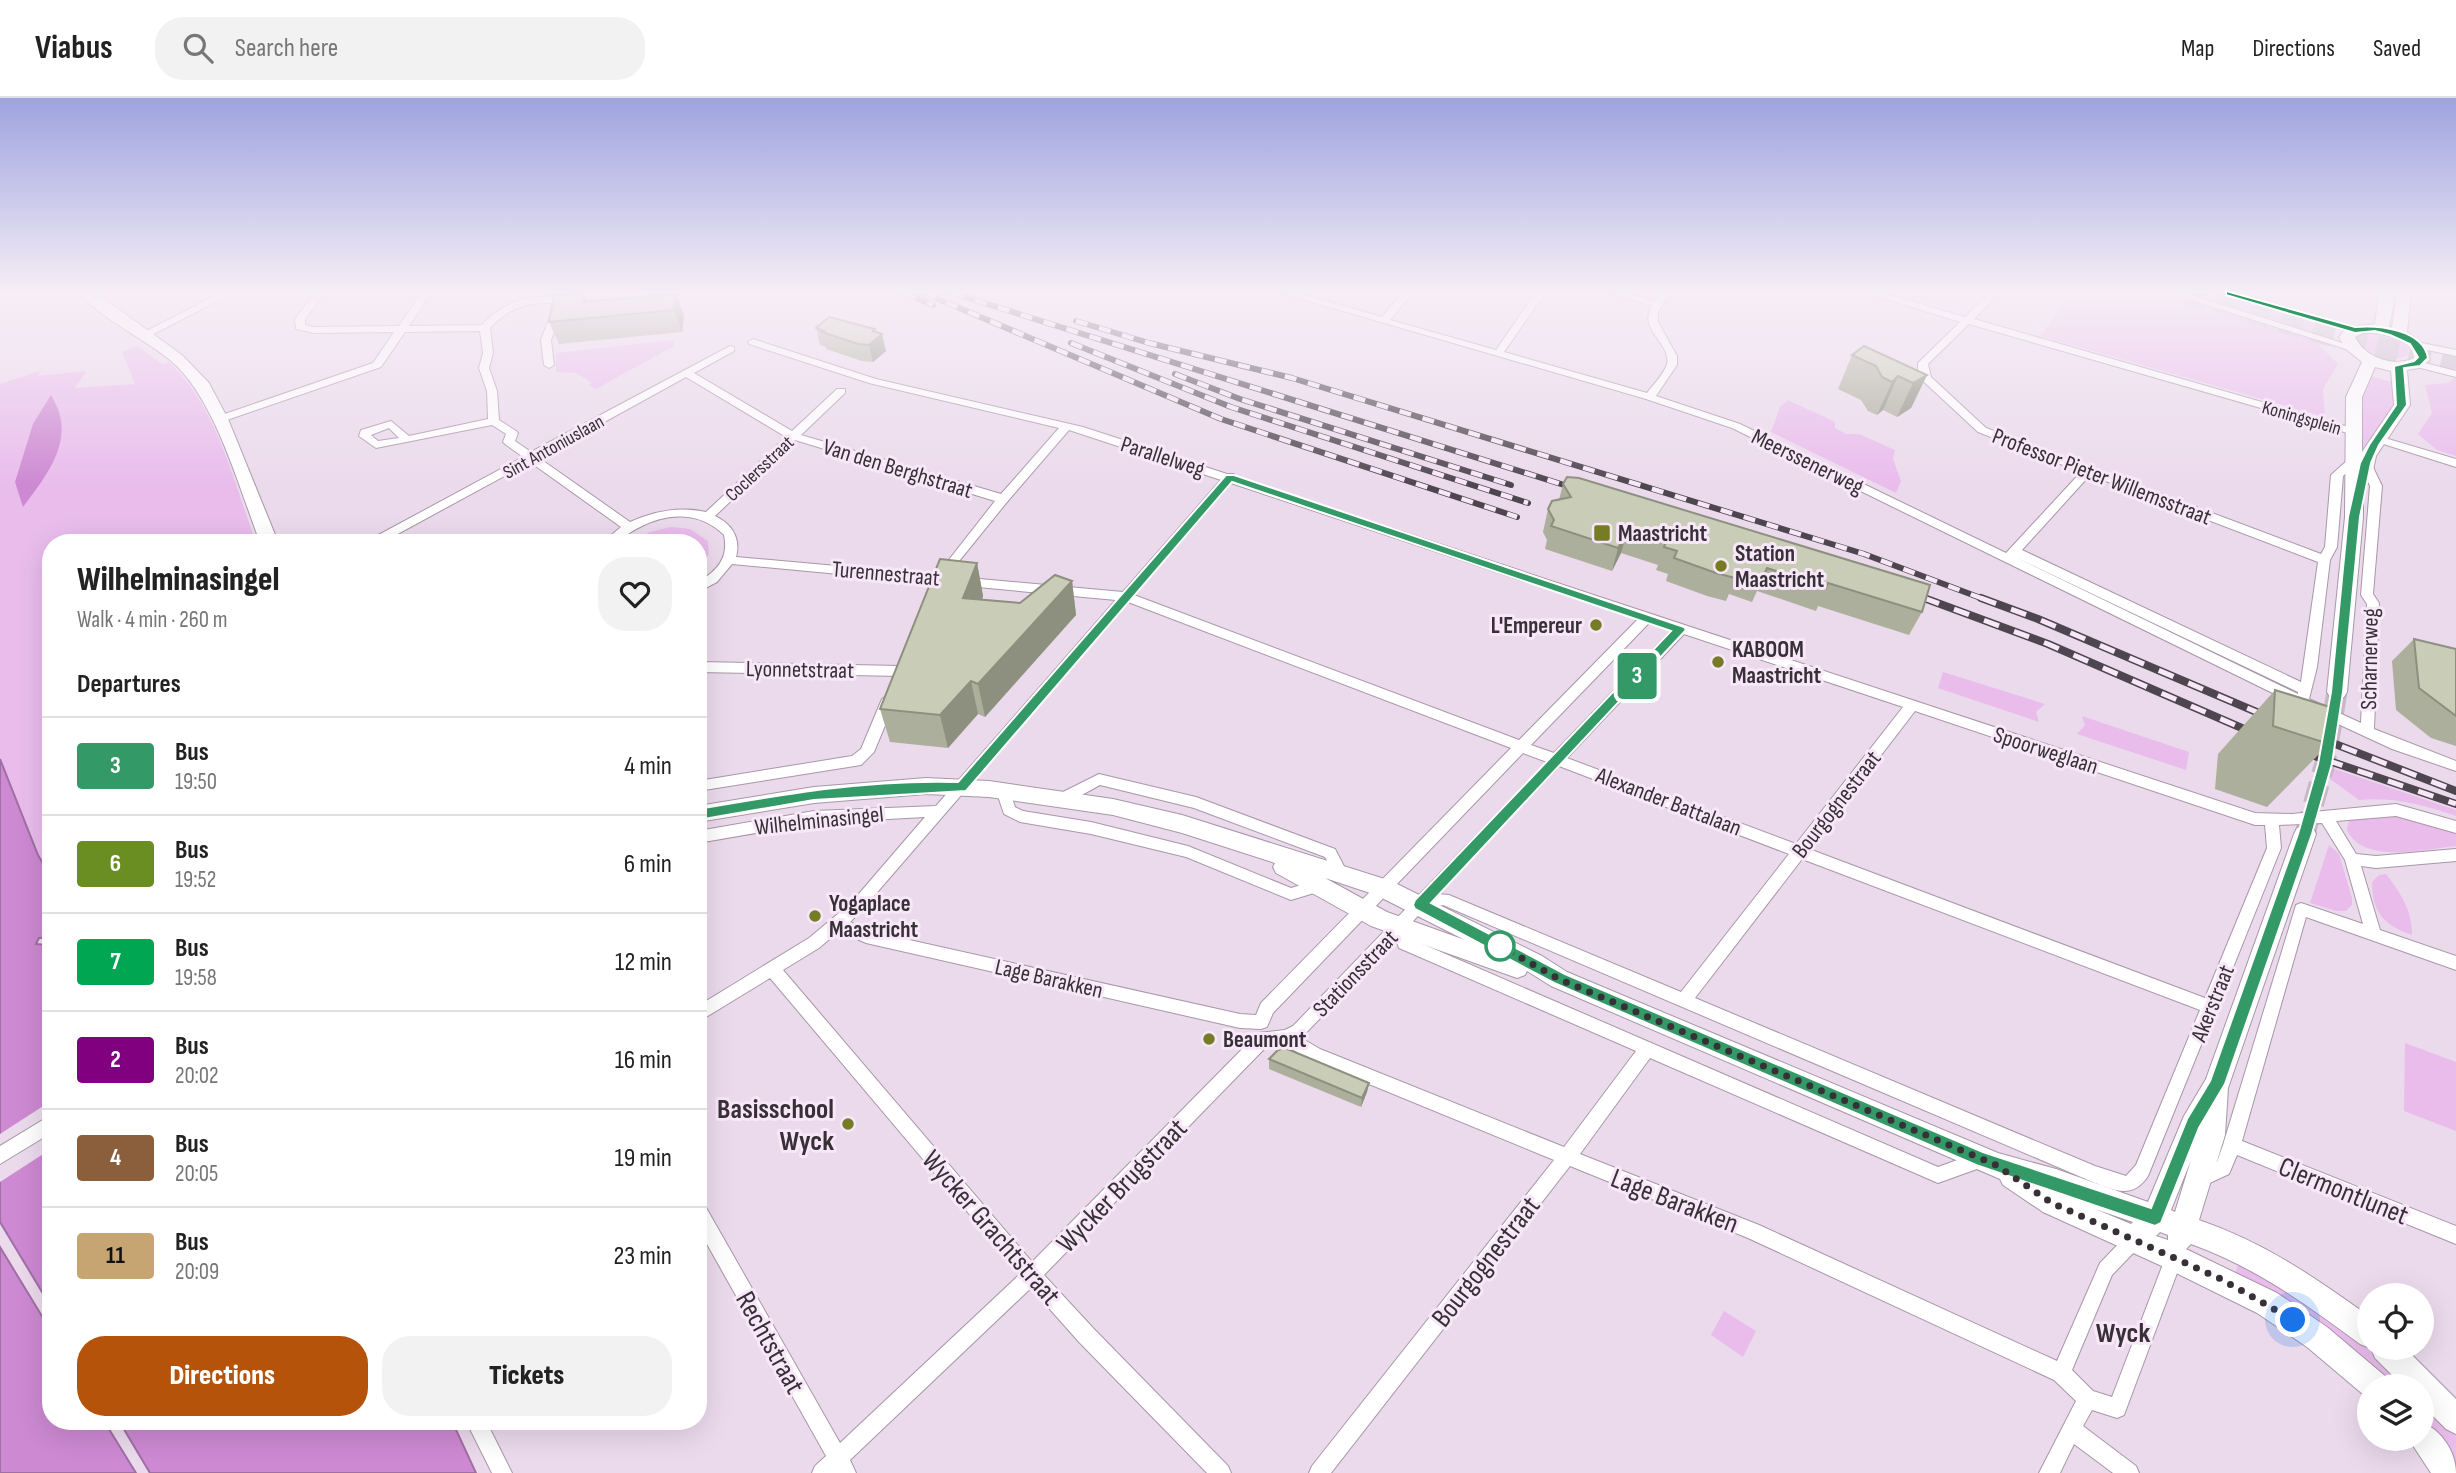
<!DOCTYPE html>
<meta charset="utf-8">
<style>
:root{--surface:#fff;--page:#f2f2f2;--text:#222;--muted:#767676;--line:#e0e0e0;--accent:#b45309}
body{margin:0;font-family:"Sofia Sans Condensed",sans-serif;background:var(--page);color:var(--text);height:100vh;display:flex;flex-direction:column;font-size:26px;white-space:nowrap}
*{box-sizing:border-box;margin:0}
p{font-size:23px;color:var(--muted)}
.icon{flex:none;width:38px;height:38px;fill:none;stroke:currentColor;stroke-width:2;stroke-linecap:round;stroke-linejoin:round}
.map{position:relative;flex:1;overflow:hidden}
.side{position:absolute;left:42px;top:436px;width:665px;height:896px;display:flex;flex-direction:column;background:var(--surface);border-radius:28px;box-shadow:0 7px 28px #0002}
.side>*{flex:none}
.badge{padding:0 14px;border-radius:5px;font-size:24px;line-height:46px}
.tools{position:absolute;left:2357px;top:1185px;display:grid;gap:14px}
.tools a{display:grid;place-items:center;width:77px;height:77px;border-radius:50%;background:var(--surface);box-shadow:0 7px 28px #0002;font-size:35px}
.you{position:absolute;width:35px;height:35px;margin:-18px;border:5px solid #fff;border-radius:50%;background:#1a73e8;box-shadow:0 0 0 10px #1a73e833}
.map>.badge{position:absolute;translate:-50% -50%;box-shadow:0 0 0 4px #fff}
h2{padding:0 35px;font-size:26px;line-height:63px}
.round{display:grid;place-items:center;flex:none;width:74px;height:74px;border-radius:28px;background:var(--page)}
.headline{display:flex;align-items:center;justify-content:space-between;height:119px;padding:0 35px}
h1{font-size:33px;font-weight:800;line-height:52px}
.primary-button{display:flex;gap:14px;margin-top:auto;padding:14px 35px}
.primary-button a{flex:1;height:80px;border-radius:28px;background:var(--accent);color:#fff;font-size:28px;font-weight:800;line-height:80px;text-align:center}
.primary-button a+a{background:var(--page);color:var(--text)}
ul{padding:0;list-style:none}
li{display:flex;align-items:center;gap:21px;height:98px;padding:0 35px;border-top:2px solid var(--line)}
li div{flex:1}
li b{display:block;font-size:26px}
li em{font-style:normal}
li .badge{min-width:77px;font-weight:700;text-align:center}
header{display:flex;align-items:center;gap:42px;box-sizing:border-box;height:98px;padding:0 35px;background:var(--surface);border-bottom:2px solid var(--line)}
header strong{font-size:33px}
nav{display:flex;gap:38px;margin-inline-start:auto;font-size:24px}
.search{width:490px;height:63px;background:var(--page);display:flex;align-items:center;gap:18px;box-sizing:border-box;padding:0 24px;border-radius:28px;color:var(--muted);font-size:26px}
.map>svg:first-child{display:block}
</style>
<header>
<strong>Viabus</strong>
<div class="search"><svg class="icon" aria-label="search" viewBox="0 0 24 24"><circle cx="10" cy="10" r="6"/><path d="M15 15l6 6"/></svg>Search here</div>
<nav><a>Map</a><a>Directions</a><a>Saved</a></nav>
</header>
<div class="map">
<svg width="2456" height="1375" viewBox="0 0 2456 1375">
<rect width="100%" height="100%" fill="#ebdaec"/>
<g fill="#e9bcec">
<path d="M1901 195H1966L1951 211Z"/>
<path d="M2073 195H2166L2313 241 2338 266 2323 291 2325 319 2040 238Z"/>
<path d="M2180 195H2224L2314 222 2312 237Z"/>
<path d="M2368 236C2384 235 2404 240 2410 255 2397 268 2369 258 2359 244L2362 238Z"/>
<path d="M674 242V248L596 291 589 287 592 285 576 275 556 274V255Z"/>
<path d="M137 248 162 266 169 264C218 310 233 383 256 444H51V779L38 757 0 661V286L40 273 38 278 86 273 75 290 135 286 122 254Z"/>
<path d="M2369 278 2396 285 2395 305 2359 361 2360 302Z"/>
<path d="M2456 279V358L2437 352 2418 336 2432 315 2425 287 2448 285Z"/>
<path d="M1788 302 1835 324V330L1846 336H1859L1895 352 1893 361 1901 383 1896 395 1771 334 1780 309Z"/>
<path d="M671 429 690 431 708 443 709 456 698 472V444H631L650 434Z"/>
<path d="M1943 574 2045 606 2036 614 2039 624 1938 590Z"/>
<path d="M2082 618 2189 654 2186 672 2077 636 2085 627Z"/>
<path d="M2317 665 2456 712V718C2423 707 2395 699 2359 702L2315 670Z"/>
<path d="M2376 718 2407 719 2456 734V748C2425 751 2363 767 2347 732L2349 722Z"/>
<path d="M2329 747 2339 756 2352 800V807L2346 813H2336L2310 805Z"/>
<path d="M2386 776C2401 796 2412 812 2412 837 2385 828 2372 815 2372 784L2379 777Z"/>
<path d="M2405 945 2456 964V1033L2404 1013Z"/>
<path d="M2239 1164C2301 1194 2360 1241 2410 1288H2387L2234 1178Z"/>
<path d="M1724 1213 1756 1233 1743 1259 1711 1237Z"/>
<path d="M2422 1300 2456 1338V1369L2422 1326Z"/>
</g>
<path fill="#cd89d2" d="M51 297C54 303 59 311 60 318 69 351 41 385 23 409L15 384 33 326Z"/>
<g fill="#cd89d2" stroke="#a06fa4" stroke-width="2">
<path d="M0 661 38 757 51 779V840H39L36 846 47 847 51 852V1209L0 1124Z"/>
<path d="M0 1149 51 1233V1323H104L136 1375H0Z"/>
<path d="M119 1323H452L476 1375H150Z"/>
</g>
<path fill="#ebdaec" d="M51 1003V1051L0 1084V1036Z"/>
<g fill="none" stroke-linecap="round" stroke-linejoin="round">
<path stroke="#c7b8c8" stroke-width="21" stroke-dasharray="21 10" stroke-linecap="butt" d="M2305 736 2325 665 2337 594"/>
<path stroke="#c7b8c8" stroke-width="22" stroke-dasharray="22 11" stroke-linecap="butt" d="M2186 195 2314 233 2456 268"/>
<g stroke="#a797a7" stroke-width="2">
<g id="street">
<path d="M220 195H233L148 239 139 237Z"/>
<path d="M315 195H325L305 221V227L314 229 399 228 421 195H431L409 228 482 227C504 203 533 195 564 200L566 202C560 206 552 205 544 205 521 206 506 213 490 230L493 255 489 270 497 293 499 322 516 333 518 335 515 343 531 354 730 248 734 249V253L694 275 792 333 837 291H845V295L801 337 1001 396 1059 330 869 285 749 246 748 244 753 241 876 281 1083 329 1227 376H1234L1236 379 2255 715 2292 716 2396 706 2456 723V735L2396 718 2336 723 2356 756 2376 758 2456 751V763L2376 770 2361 768 2380 832 2456 858V872L2306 819 2242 1043 2456 1128V1146L2237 1057 2229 1076 2199 1090 2193 1088 2190 1082 2193 1076 2217 1064 2223 1047 2296 807 2301 805 2363 826 2345 762 2322 725 2279 727 2281 750 2218 907 2219 909 2214 915 2148 1078C2132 1103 2111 1091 2088 1082L1443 807 1423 812 1408 829 1411 841 1938 1069 1982 1053 1988 1055 1991 1061 1988 1067 1938 1085 1650 960 1580 1056 1759 1127 2057 1263 2100 1165 2129 1135 2135 1132 2141 1135 2144 1141 2141 1147 2112 1177 2072 1272 2093 1293 2112 1299 2168 1153 2174 1150 2180 1153 2183 1159 2124 1317 2117 1320 2092 1312 2083 1328 2136 1368 2139 1375H2113L2074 1346 2060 1375H2039L2076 1303 2054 1282 1748 1140 1570 1068 1331 1375H1309L1312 1368 1554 1062 1308 961 1284 946 1268 947 1044 1177 1093 1230 1228 1368 1231 1375H1207L1079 1244 1031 1190 850 1362 856 1375H812L815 1368 826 1358 698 1130V1103L704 1106 840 1345 1020 1176 770 880 698 924V908L809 840 851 805 925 719 814 725 698 745V733L814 713 936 708 1116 502 732 466 717 484 698 494V484C717 473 729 460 724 437 700 413 667 414 638 430 625 437 618 444 603 444L621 429 530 364 383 444H369L371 441 523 359 505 346 503 344 506 336 492 327 376 350 359 338 361 332 391 323 409 338 488 321 487 293 479 270 483 255 480 233 405 234 381 269 224 323H216V319L373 265 394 234 314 235 296 231 295 221ZM686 279 786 339 706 414C679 408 655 413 630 424L539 360ZM389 330 399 340 378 343 371 337ZM1069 332 1221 382 1123 494 947 478 1007 404ZM795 342 995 403 937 477 736 459C741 440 732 426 715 418ZM1231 385 1638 521 1519 642 1134 497ZM1128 504 1511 650 1261 905 1256 917 1240 916 869 833 850 824 861 813ZM1649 525 1672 532 1554 655 1531 647ZM1684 536 1903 609 1796 746 1567 660ZM1915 613 2255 727H2265L2267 750 2205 900 1809 751ZM1523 655 1547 664 1293 928 1285 932 1258 935 1032 1164 783 872 819 850 839 833 866 845 1240 930 1261 931 1267 929 1273 915ZM1559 668 1789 756 1681 894 1449 797 1438 796ZM1802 761 2200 912 2136 1067 2126 1078 2095 1068 1695 900ZM1396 842 1399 850 1636 953 1564 1049 1320 951 1301 940Z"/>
<path d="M1281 195H1298L1382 219 1402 195H1412L1390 222 1496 252 1535 195H1545L1504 254 1647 295C1653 287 1664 276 1667 266 1672 246 1637 231 1652 208L1610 195H1627L1655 203 1660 195H1670L1658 214V224L1677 258V267L1656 298 1740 326 2006 455 2081 374 1978 334 1922 282 1918 273V265L1960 224 1866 195H1883L1965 219 1989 195H2000L1974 221 2359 332V336H2351L1969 226 1928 266 1931 279 1986 330 2321 456 2325 449 2331 377 2350 360H2358V364L2343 378 2337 449 2330 462 2317 569 2309 601 2361 625 2367 506 2361 497 2370 388 2360 365 2366 361 2370 363 2382 388 2373 496 2379 505 2374 631 2456 663V673L2392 651 2297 607 1732 330 1646 301ZM2090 377 2318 464 2301 584 2022 452ZM2015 459 2298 594V596Z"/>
<path d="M2169 195H2185L2358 250 2357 252H2349Z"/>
<path d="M2224 195H2240L2360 232 2351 234Z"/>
<path d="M557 210 562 213 551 242 554 267 549 270 544 267 541 242 552 213Z"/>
<path d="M2417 244 2456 252V258L2413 249 2412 247Z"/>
<path d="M2417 263 2456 273V279L2413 268 2412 266Z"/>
<path d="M2378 338 2456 361V369L2374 343 2372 341Z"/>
<path d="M698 564 901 568 908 573 901 578 698 574Z"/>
<path d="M889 596 896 601 874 654 861 667 698 693V683L852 658 861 651 882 601Z"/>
<path d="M1099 676 1196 699 1335 751 1348 776 1346 780 1341 782 1336 780 1325 759 1194 710 1100 687 1069 704H1059L1057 700 1059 696Z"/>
<path d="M1003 687 1008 688 1015 709 1023 713 1091 724 1188 748 1291 790 1319 782 1324 784 1326 788 1324 792 1291 802 1186 759 1091 736 1020 724 1004 716 996 692 998 688Z"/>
<path d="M51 1017V1035L0 1066V1048Z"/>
<path d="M466 1323H486L512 1375H492Z"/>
</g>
</g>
<g stroke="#a797a7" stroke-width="2">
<g id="secondary">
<path d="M79 195H96L182 257 209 285 228 321 278 444H260C239 390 215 299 170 262 143 240 102 221 79 195Z"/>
<path d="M2379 195H2393L2394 204 2389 229H2392L2397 195H2411L2407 234 2427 251 2430 262 2419 270 2407 272 2410 307 2376 358 2371 382 2363 387V419L2347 594 2344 599 2337 601 2330 599 2327 594 2345 419 2346 299 2362 264 2346 251 2339 239 2346 230 2375 226ZM2371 235C2386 236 2413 242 2414 260 2394 270 2364 259 2355 239L2363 235ZM2375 269 2391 273 2394 307 2362 354V299Z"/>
<path d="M926 680 989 683 1113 701 1182 717 1391 783 1542 858 1567 874 1998 1055 2056 1071 2148 1104 2184 1018 2206 981 2294 736 2297 730 2305 727 2313 730 2316 736 2228 990 2225 1037 2199 1122C2265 1145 2313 1178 2370 1219V1250H2405L2456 1301V1336L2446 1331 2422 1307V1288H2403L2375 1260 2371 1250H2370L2360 1246C2306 1206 2255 1169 2191 1146L2186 1151 2277 1195 2327 1229 2385 1278 2389 1288H2370V1300L2365 1298 2307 1249 2257 1215 2164 1169 2043 1114 2003 1087 2000 1081 1551 888 1527 873 1525 877 1517 880 1371 828 1276 775 1273 769 1275 765 1182 735 1113 717 989 699 926 696 814 705 698 724V708L814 689ZM1325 780 1376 797 1465 842 1387 814ZM2191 1062 2175 1114 2171 1112ZM2095 1111 2133 1124 2131 1126ZM2160 1134 2168 1137V1142L2156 1138Z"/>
<path d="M2422 1324C2442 1333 2456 1354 2456 1375H2431L2408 1340H2422Z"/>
</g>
</g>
<use href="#street" fill="#fff" fill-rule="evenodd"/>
<use href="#secondary" fill="#fff" fill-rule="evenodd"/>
<g stroke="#4e464e" stroke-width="6">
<g id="rail-far1">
<path d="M905 195 933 207"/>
<path d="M924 195 1221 321 1517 419"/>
<path d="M952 195 1580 392"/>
<path d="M1076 223 1149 245 1292 280 1864 456 1986 502"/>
<path d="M1071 245 1231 309 1528 405"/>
<path d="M1175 276 1240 301 1511 387"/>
<path d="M1908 494 1928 502"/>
</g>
</g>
<g stroke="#4e464e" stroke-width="8">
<g id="rail">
<path d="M1924 500 2048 546 2258 637"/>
<path d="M1981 500 2038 521 2273 621"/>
<path d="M2312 637 2456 693"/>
<path d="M2297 652 2456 706"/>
</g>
</g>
<use href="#rail-far1" stroke="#f8e7f9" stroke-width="4.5" stroke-dasharray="12" stroke-linecap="butt"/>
<use href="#rail" stroke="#f8e7f9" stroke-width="5" stroke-dasharray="16" stroke-linecap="butt"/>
</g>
<g fill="#adaf9d">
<path d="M584 195 588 204 676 196 684 218 682 234 559 246 549 224Z"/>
<path d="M816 230 875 231 886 253 873 264 862 263 826 251V249L820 247Z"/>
<path d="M1852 257 1927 277 1911 310 1897 319 1883 312 1877 317 1868 313 1861 302 1838 291Z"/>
<path d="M1563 386 1922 514 1909 537 1818 508 1816 513 1757 493 1752 504 1729 496 1726 503 1707 498 1666 483 1668 476 1656 472 1658 467 1621 455 1612 473 1545 451 1547 442 1543 434 1548 411 1559 402Z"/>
<path d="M977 465 983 498 982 502 1020 505 1072 483 1076 517 985 619 978 616 948 650 890 644 880 611Z"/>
<path d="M2414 541 2456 551V648L2431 640 2396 612 2392 563Z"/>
<path d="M2275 592 2329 646 2267 709 2215 691 2218 656Z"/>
<path d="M1269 961 1369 985 1367 994 1361 1009 1269 971Z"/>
</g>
<g fill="#8d8f7f">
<path d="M584 195 593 217 582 204Z"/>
<path d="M676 196 684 218 682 234 674 212Z"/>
<path d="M875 231 877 240 882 236 886 253 873 264 869 247 873 233Z"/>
<path d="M1927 277 1911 310 1897 319 1913 285Z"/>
<path d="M1898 278 1883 312 1877 317 1892 284Z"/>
<path d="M1628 432 1621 455 1612 473 1618 450Z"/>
<path d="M977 465 983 498 970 533 963 500Z"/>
<path d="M1072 483 1076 517 985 619 978 586Z"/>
<path d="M971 583 978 616 948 650 940 617Z"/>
<path d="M1369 985 1367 994 1361 1009 1362 1000Z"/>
</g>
<g fill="#c9ccb6" stroke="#8d8f7f" stroke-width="2">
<path d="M576 195H584L582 204 676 196 674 212 549 224 554 197Z"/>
<path d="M829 219 875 231 873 233 882 236 869 247 858 246 822 234 824 233 816 230Z"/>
<path d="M1864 248 1927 277 1913 285 1898 278 1892 284 1882 279 1876 268 1852 257Z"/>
<path d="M1567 379 1579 380 1930 487 1922 514 1828 485 1826 490 1767 470 1762 481 1738 473 1735 480 1716 475 1674 460 1677 453 1664 449 1666 444 1628 432 1618 450 1551 428 1554 422 1548 411 1552 403 1571 399 1563 386Z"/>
<path d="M940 461 977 465 963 500 1020 505 1055 477 1072 483 978 586 971 583 940 617 880 611Z"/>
<path d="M2414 541 2456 551V618L2419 590Z"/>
<path d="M2275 592 2330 609 2329 646 2273 628Z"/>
<path d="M1285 950 1369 985 1362 1000 1269 961 1278 952Z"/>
</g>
<linearGradient id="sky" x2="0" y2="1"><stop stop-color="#9da3df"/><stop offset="0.5" stop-color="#f6eef6"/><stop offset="1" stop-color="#f6eef6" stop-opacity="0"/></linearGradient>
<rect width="2456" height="388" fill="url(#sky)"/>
<path fill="#396" stroke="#fff" stroke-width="2" d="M2226 193 2355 229C2378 227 2423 231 2428 260L2420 268 2404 270 2407 307 2379 347 2371 365 2360 419 2343 594 2332 666 2312 736 2225 986 2199 1030 2161 1125 2155 1128 1976 1067 1554 885 1415 811 1413 807 1415 802 1671 533 1232 384 966 693 814 702 698 722 691 716 698 711C784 696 870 681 958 684L1226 377H1234L1684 529 1686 532 1431 805 1565 876 1983 1054 2151 1110 2187 1021 2210 983 2298 736 2318 666 2331 594 2348 419 2360 365 2369 347 2396 307 2394 268 2414 263 2418 259 2410 246 2390 237 2375 233 2355 235 2226 197Z"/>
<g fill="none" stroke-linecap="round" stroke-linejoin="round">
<path stroke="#373137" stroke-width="7" stroke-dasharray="0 12.6" d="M1500 848 1559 881 1996 1067 2052 1105 2221 1181 2293 1222"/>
</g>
<g fill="#767c26" stroke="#f8e7f9" stroke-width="2.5">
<rect x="1593" y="426" width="18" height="18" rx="3.5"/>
<circle cx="1721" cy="468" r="7"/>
<circle cx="1596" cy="527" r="7"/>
<circle cx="1718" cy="564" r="7"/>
<circle cx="815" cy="818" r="7"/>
<circle cx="1209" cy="941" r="7"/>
<circle cx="848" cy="1026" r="7"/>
</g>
<circle fill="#fff" stroke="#396" stroke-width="3.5" cx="1500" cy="848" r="14"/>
<g text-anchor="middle" stroke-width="6" stroke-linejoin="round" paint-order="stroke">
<g font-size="19" fill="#373137" stroke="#f8e7f9">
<text transform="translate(2302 319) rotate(16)" y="7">Koningsplein</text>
<text transform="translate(553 348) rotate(-29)" y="7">Sint Antoniuslaan</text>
<text transform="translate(759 370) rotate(-43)" y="7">Coclersstraat</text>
</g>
<g font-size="23" fill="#373137" stroke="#f8e7f9">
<text transform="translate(1163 358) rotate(18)" y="8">Parallelweg</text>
<text transform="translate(1808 363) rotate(26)" y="8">Meerssenerweg</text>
<text transform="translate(898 370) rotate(17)" y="8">Van den Berghstraat</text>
<text transform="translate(2102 378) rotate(21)" y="8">Professor Pieter Willemsstraat</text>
<text transform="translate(886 475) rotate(5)" y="8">Turennestraat</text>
<text transform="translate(2369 561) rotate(-89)" y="8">Scharnerweg</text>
<text transform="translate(800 571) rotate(1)" y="8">Lyonnetstraat</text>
<text transform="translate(2046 652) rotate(18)" y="8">Spoorweglaan</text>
<text transform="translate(1669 703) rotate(21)" y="8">Alexander Battalaan</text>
<text transform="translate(1836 706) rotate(-52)" y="8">Bourgognestraat</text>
<text transform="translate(819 722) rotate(-6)" y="8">Wilhelminasingel</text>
<text transform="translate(1355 875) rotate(-46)" y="8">Stationsstraat</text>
<text transform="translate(1049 880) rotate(13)" y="8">Lage Barakken</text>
<text transform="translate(2212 905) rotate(-68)" y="8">Akerstraat</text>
</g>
<g font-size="23" font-weight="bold" fill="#373137" stroke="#f8e7f9" text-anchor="start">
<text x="1618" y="443">Maastricht</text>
<text x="1735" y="463">Station<tspan x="1735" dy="26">Maastricht</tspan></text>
<text x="1582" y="535" text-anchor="end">L'Empereur</text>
<text x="1732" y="559">KABOOM<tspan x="1732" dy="26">Maastricht</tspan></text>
<text x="829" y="813">Yogaplace<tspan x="829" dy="26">Maastricht</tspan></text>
<text x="1223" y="949">Beaumont</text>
</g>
<g font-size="28" font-weight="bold" fill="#373137" stroke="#f8e7f9" text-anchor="end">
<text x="834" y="1020">Basisschool<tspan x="834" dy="32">Wyck</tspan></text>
</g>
<g font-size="28" fill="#373137" stroke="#f8e7f9">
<text transform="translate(1121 1087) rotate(-46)" y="10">Wycker Brugstraat</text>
<text transform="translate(2344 1092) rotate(22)" y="10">Clermontlunet</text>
<text transform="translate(1675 1102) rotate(21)" y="10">Lage Barakken</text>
<text transform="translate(992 1129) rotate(49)" y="10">Wycker Grachtstraat</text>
<text transform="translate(1485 1163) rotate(-52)" y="10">Bourgognestraat</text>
<text transform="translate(771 1244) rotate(61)" y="10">Rechtstraat</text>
</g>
<g font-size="28" font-weight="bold" fill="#373137" stroke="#f8e7f9">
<text x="2123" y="1244">Wyck</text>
</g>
</g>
</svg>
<div class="tools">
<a><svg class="icon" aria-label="locate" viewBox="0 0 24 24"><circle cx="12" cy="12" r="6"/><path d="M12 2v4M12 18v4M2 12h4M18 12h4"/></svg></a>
<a><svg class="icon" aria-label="layers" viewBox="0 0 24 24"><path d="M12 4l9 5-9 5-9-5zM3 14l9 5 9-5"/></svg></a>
</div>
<div class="you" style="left:2293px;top:1222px"></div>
<b class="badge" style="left:1637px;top:578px;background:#396;color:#fff">3</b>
<section class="side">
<div class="headline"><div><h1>Wilhelminasingel</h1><p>Walk · 4 min · 260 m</p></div><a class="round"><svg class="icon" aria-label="heart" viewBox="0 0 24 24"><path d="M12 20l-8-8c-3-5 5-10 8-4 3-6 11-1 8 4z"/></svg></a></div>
<h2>Departures</h2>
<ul>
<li><span class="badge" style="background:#396;color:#fff">3</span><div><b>Bus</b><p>19:50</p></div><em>4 min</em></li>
<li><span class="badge" style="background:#6b8e23;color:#fff">6</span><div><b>Bus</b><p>19:52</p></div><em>6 min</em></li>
<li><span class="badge" style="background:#00a651;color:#fff">7</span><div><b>Bus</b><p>19:58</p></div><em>12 min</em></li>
<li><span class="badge" style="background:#800080;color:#fff">2</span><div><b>Bus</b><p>20:02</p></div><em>16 min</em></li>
<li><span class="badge" style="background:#8b5e3c;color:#fff">4</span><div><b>Bus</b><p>20:05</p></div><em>19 min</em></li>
<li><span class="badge" style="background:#c6a572;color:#111">11</span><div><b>Bus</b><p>20:09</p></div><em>23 min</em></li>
</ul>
<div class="primary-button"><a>Directions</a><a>Tickets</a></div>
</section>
</div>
